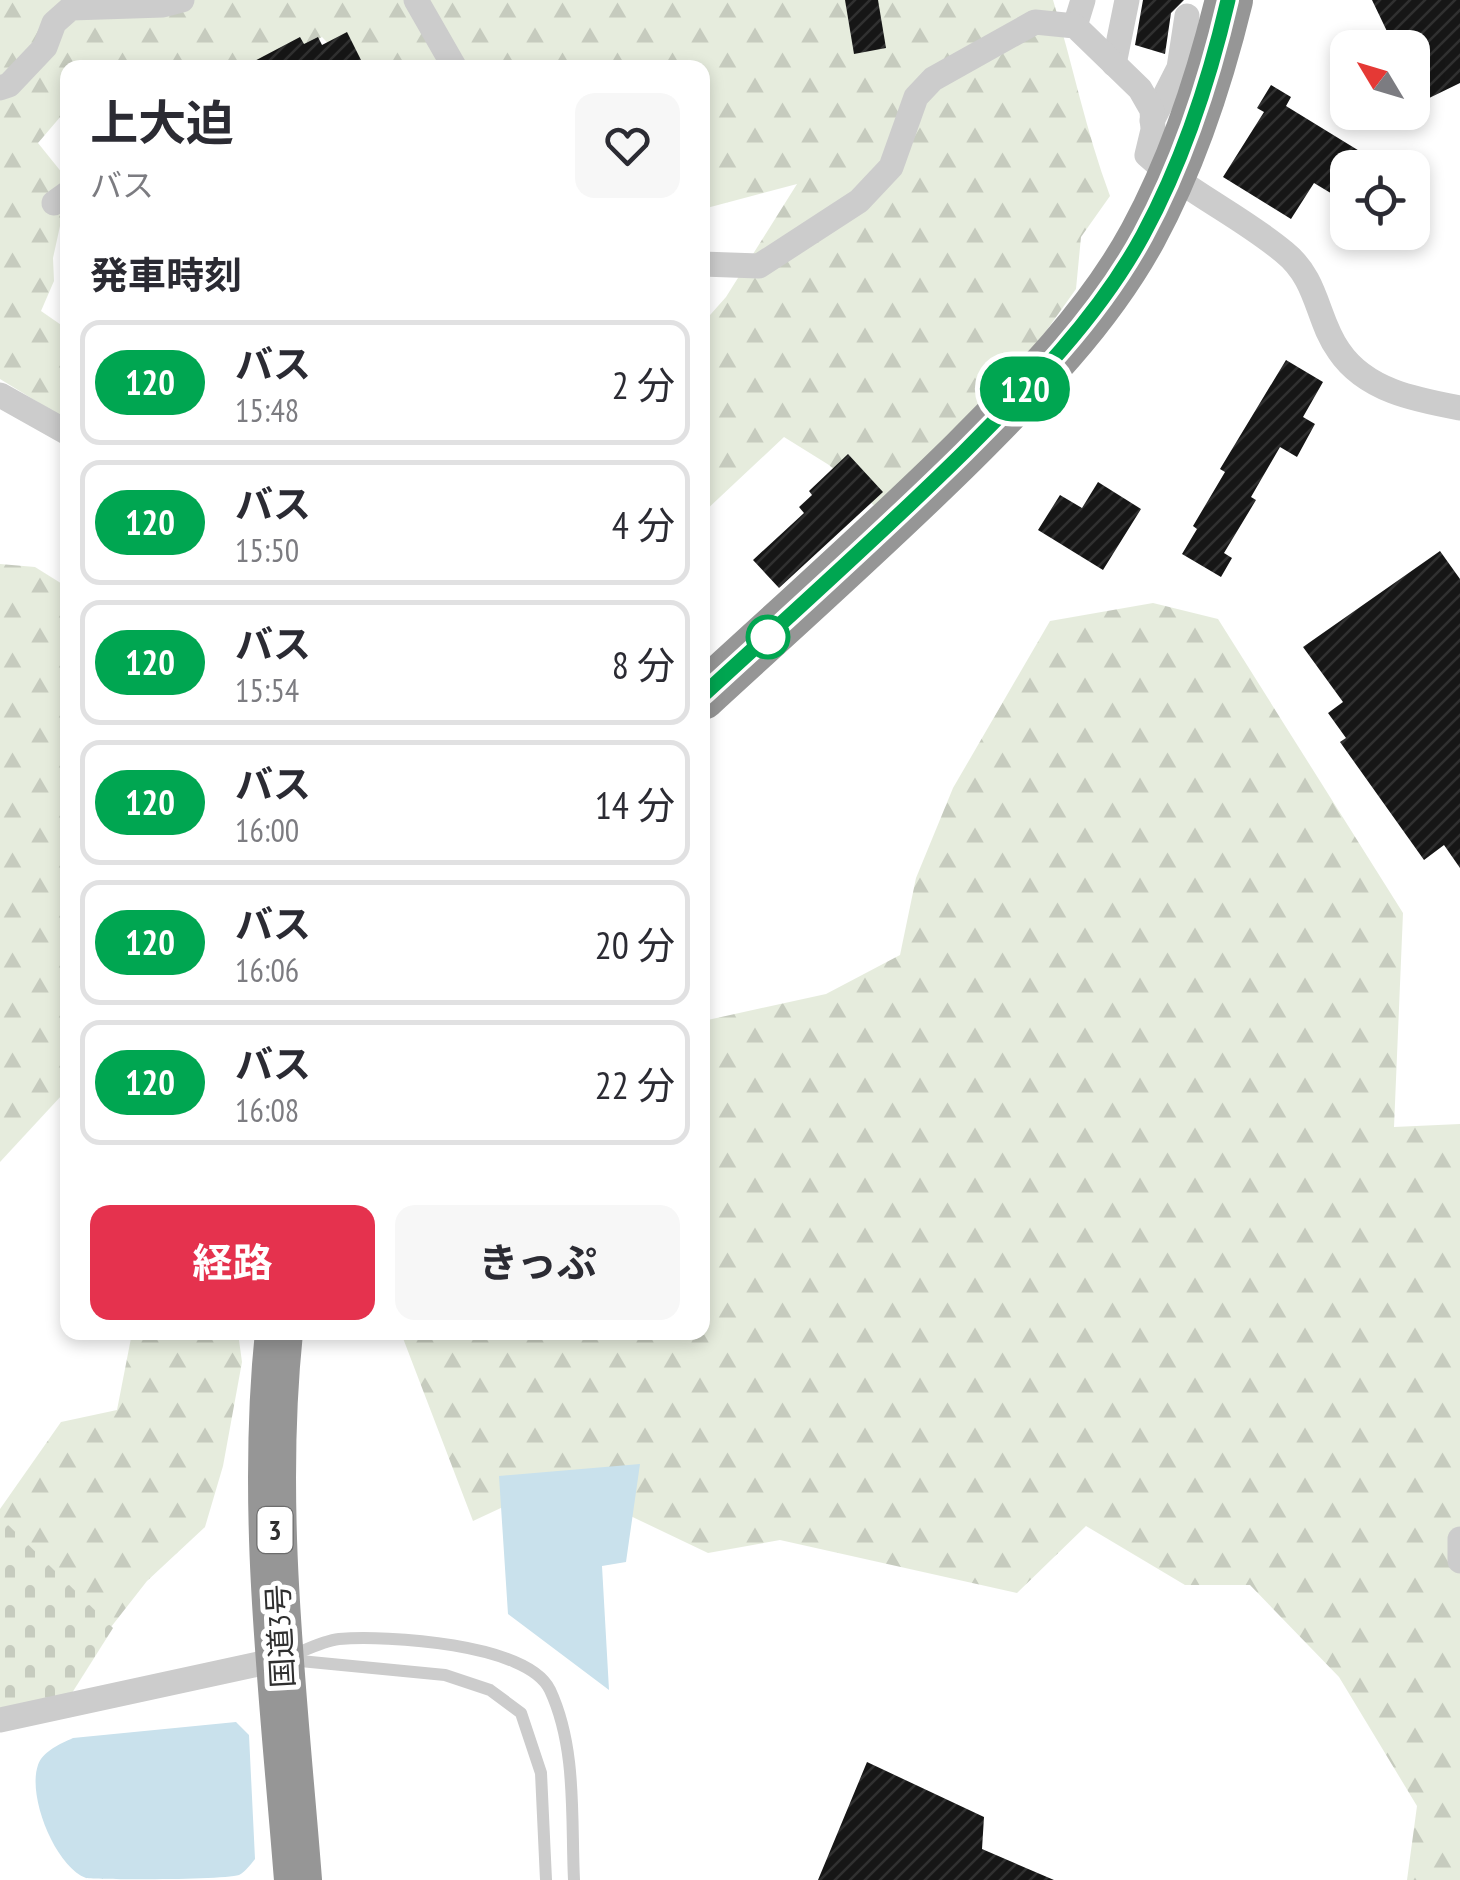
<!DOCTYPE html>
<html lang="ja">
<meta charset="utf-8">
<style>
:root{--surface:#fff;--page:#f7f7f7;--text:#2b2b33;--muted:#7c7c81;--line:#e1e1e2;--accent:#e5324e}
body{margin:0;font-family:"PT Sans Narrow","Noto Sans JP",sans-serif;background:var(--page);color:var(--text);height:100vh;display:flex;flex-direction:column;font-size:38px;white-space:nowrap}
*{box-sizing:border-box;margin:0}
p{font-size:32px;color:var(--muted)}
.icon{flex:none;width:55px;height:55px;fill:none;stroke:currentColor;stroke-width:2;stroke-linecap:round;stroke-linejoin:round}
.map{position:relative;flex:1;overflow:hidden}
.drawer{position:absolute;left:60px;top:60px;width:650px;height:1280px;display:flex;flex-direction:column;background:var(--surface);border-radius:20px;box-shadow:0 5px 15px #0003}
.drawer>*{flex:none}
.badge{padding:0 20px;border-radius:32px;font-size:35px;line-height:65px}
.needle{width:65px;rotate:308deg}
.fabs{position:absolute;left:1330px;top:30px;display:grid;gap:20px}
.fabs a{display:grid;place-items:center;width:100px;height:100px;border-radius:20px;background:var(--surface);box-shadow:0 5px 15px #0003;font-size:50px}
.map>.badge{position:absolute;translate:-50% -50%;box-shadow:0 0 0 5px #fff}
h2{padding:0 30px;font-size:38px;line-height:90px}
.round{display:grid;place-items:center;flex:none;width:105px;height:105px;border-radius:20px;background:var(--page)}
.summary{display:flex;align-items:center;justify-content:space-between;height:170px;padding:0 30px}
h1{font-size:48px;font-weight:700;line-height:75px}
.primary-button{display:flex;gap:20px;margin-top:auto;padding:20px 30px}
.primary-button a{flex:1;height:115px;border-radius:20px;background:var(--accent);color:#fff;font-size:40px;font-weight:700;line-height:115px;text-align:center}
.primary-button a+a{background:var(--page);color:var(--text)}
ul{padding:0;list-style:none}
li{display:flex;align-items:center;gap:30px;height:125px;margin:0 20px 15px;padding:0 10px;border:5px solid var(--line);border-radius:20px}
li div{flex:1}
li b{display:block;font-size:38px}
li em{font-style:normal}
li .badge{min-width:110px;font-weight:700;text-align:center}
.map>svg:first-child{display:block}
</style>
<div class="map">
<svg width="1460" height="1880" viewBox="0 0 1460 1880">
<defs>
<pattern id="forest-firs" width="22" height="20" patternUnits="userSpaceOnUse" patternTransform="scale(2.5)"><rect width="22" height="20" fill="#e6ecdd"/><path d="M5 1l3.5 6h-7zM16 11l3.5 6h-7z" fill="#c6cbbe"/></pattern>
<pattern id="cemetery-stones" width="16" height="16" patternUnits="userSpaceOnUse" patternTransform="scale(2.5)"><rect width="16" height="16" fill="#e6ecdd"/><path d="M2 7V4a2 2 0 0 1 4 0v3zM10 15v-3a2 2 0 0 1 4 0v3z" fill="#c6cbbe"/></pattern>
<pattern id="building-hatch" width="6" height="6" patternUnits="userSpaceOnUse" patternTransform="scale(2.5)"><rect width="6" height="6" fill="#161616"/><path d="M-1 1l2-2M0 6l6-6M5 7l2-2" fill="none" stroke="#303030"/></pattern>
</defs>
<rect width="100%" height="100%" fill="#fff"/>
<g fill="url(#forest-firs)">
<path d="M0 0H1053C1073 65 1086 132 1110 196L1081 237 1076 289 992 407 879 510 829 465 784 437 703 513V323L726 297 797 184 703 209 702 68 351 67 322 37 266 67 68 68 67 109 38 143 67 179V194L53 258 54 281 41 311 67 329V420L0 379Z"/>
<path d="M0 564 35 567 67 587 68 1081 62 1095 0 1162Z"/>
<path d="M1153 603 1218 619 1403 913 1394 1127 1460 1124V1880H1407L1417 1806 1339 1677 1250 1585H1185L1086 1526 1017 1593 780 1540 708 1553 620 1511 537 1491 473 1521 401 1333 702 1332 703 1021 826 994 900 955 916 878 953 788 1050 621Z"/>
<path d="M132 1333H238L242 1362 223 1466 205 1527 147 1581 57 1696 0 1710V1509L61 1422 117 1410Z"/>
</g>
<path fill="url(#cemetery-stones)" d="M0 1517 113 1628 60 1712 0 1731Z"/>
<g fill="#c9e1ec">
<path d="M640 1464 626 1562 602 1566 609 1690 508 1614 499 1476Z"/>
<path d="M236 1722 249 1735 255 1859C251 1864 245 1872 239 1875 224 1880 100 1880 86 1878 55 1866 27 1796 38 1765 43 1751 60 1744 73 1738Z"/>
</g>
<g fill="url(#building-hatch)">
<path d="M845 0H878L886 48 854 54Z"/>
<path d="M1143 0H1184L1171 13 1165 54 1135 45Z"/>
<path d="M1372 0H1460V83L1421 102 1412 84V48H1395Z"/>
<path d="M347 32 365 68H241L300 37 304 44 318 37 322 45Z"/>
<path d="M1271 85 1291 97 1286 106 1361 152 1352 168H1348V174L1334 195 1314 183 1291 219 1223 177 1264 112 1257 108Z"/>
<path d="M1286 360 1323 382 1303 417 1315 424 1297 457 1280 447 1251 497 1256 500 1224 553 1232 558 1221 577 1182 554 1197 529 1193 526 1225 472 1220 469Z"/>
<path d="M848 454 883 492 779 588 753 560 804 513 799 507 812 495 809 491Z"/>
<path d="M1098 482 1141 509 1103 570 1038 530 1060 495 1082 508Z"/>
<path d="M1440 551 1460 579V868L1444 845 1424 860 1340 742 1346 738 1328 713 1343 702 1303 647Z"/>
<path d="M867 1762 984 1817 982 1849 1054 1880H818Z"/>
</g>
<g fill="none" stroke-linecap="round" stroke-linejoin="round">
<g stroke="#ccc" stroke-width="12">
<path d="M288 1657C304 1651 322 1641 339 1639 385 1635 528 1643 550 1690 577 1748 571 1817 574 1880"/>
<path d="M290 1660 445 1675 490 1690 521 1713 541 1773 546 1880"/>
</g>
<g stroke="#ccc" stroke-width="25">
<path d="M416 0 455 68"/>
<path d="M1075 26 1083 0"/>
<path d="M1114 64 1127 0"/>
<path d="M0 88 9 85 45 47 54 23 71 8 163 5 182 0"/>
<path d="M1152 121 1179 68 1187 16"/>
<path d="M54 203 68 193"/>
<path d="M702 264 759 266 859 201 891 167 916 97 933 79 1035 22 1075 26 1140 89 1152 110 1153 130 1147 155C1189 193 1241 216 1284 252 1319 280 1316 319 1339 351 1366 391 1417 400 1460 408"/>
<path d="M0 395 68 433"/>
<path d="M1460 1539V1561"/>
<path d="M0 1720 281 1659"/>
</g>
<g stroke="#969696" stroke-width="48">
<path d="M702 696C790 615 879 536 964 452 1030 386 1098 318 1143 235 1183 161 1209 82 1229 0"/>
<path d="M279 1332C260 1514 284 1699 298 1880"/>
</g>
</g>
<g fill="none" stroke-linecap="round" stroke-linejoin="round">
<g stroke="#fff" stroke-width="22">
<path id="line" d="M702 696C790 615 879 536 964 452 1030 386 1098 318 1143 235 1183 161 1209 82 1228 0"/>
</g>
<use href="#line" stroke="#00a651" stroke-width="15"/>
</g>
<circle fill="#fff" stroke="#00a651" stroke-width="5" cx="768" cy="637" r="20"/>
<g text-anchor="middle" stroke-width="10" stroke-linejoin="round" paint-order="stroke">
<rect fill="#fff" stroke="#6d6d6d" stroke-width="2.5" x="257.5" y="1507" width="35" height="46" rx="8"/>
<g font-size="28" font-weight="bold" fill="#2f2f2f">
<text x="275" y="1540">3</text>
</g>
<g font-size="30" fill="#2f2f2f" stroke="#fff">
<text transform="translate(281 1636) rotate(-93)" y="10">国道3号</text>
</g>
</g>
</svg>
<div class="fabs">
<a><svg class="needle" viewBox="-14 -14 28 28"><path d="M0-13l5 13h-10z" fill="#e53935"/><path d="M0 13l5-13h-10z" fill="#7c7c81"/></svg></a>
<a><svg class="icon" aria-label="locate" viewBox="0 0 24 24"><circle cx="12" cy="12" r="6"/><path d="M12 2v4M12 18v4M2 12h4M18 12h4"/></svg></a>
</div>
<b class="badge" style="left:1025px;top:389px;background:#00a651;color:#fff">120</b>
<section class="drawer">
<div class="summary"><div><h1>上大迫</h1><p>バス</p></div><a class="round"><svg class="icon" aria-label="heart" viewBox="0 0 24 24"><path d="M12 20l-8-8c-3-5 5-10 8-4 3-6 11-1 8 4z"/></svg></a></div>
<h2>発車時刻</h2>
<ul>
<li><span class="badge" style="background:#00a651;color:#fff">120</span><div><b>バス</b><p>15:48</p></div><em>2 分</em></li>
<li><span class="badge" style="background:#00a651;color:#fff">120</span><div><b>バス</b><p>15:50</p></div><em>4 分</em></li>
<li><span class="badge" style="background:#00a651;color:#fff">120</span><div><b>バス</b><p>15:54</p></div><em>8 分</em></li>
<li><span class="badge" style="background:#00a651;color:#fff">120</span><div><b>バス</b><p>16:00</p></div><em>14 分</em></li>
<li><span class="badge" style="background:#00a651;color:#fff">120</span><div><b>バス</b><p>16:06</p></div><em>20 分</em></li>
<li><span class="badge" style="background:#00a651;color:#fff">120</span><div><b>バス</b><p>16:08</p></div><em>22 分</em></li>
</ul>
<div class="primary-button"><a>経路</a><a>きっぷ</a></div>
</section>
</div>
